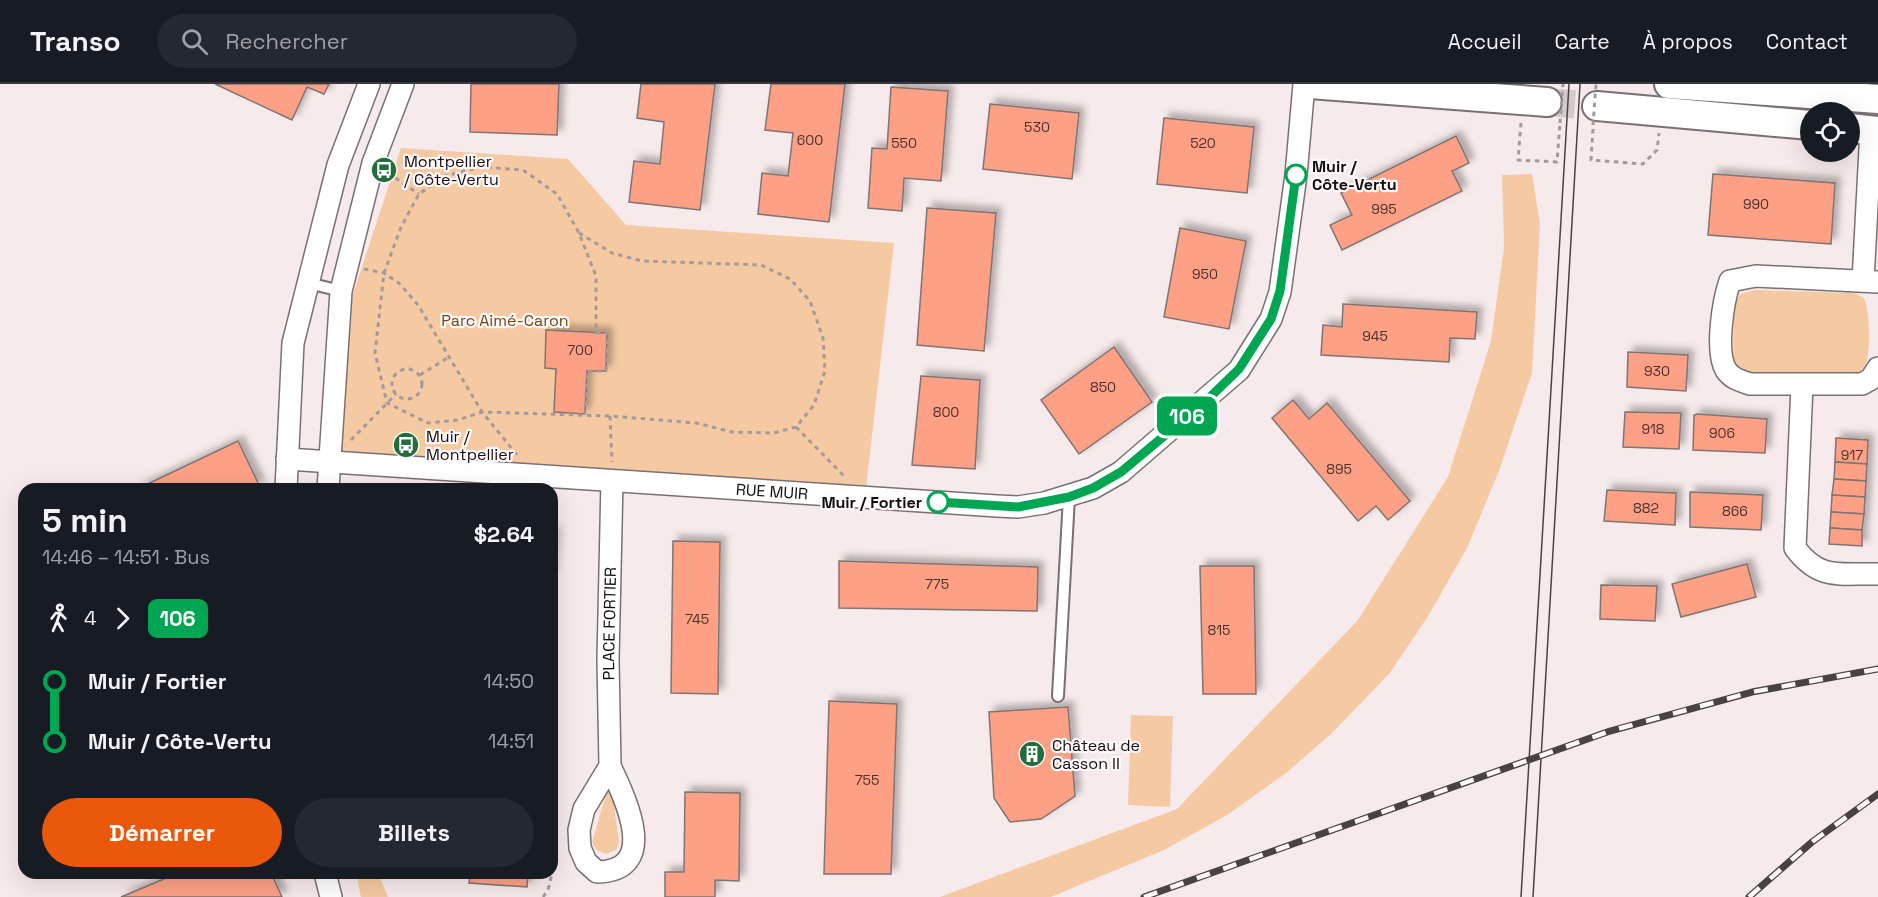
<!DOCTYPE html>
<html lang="fr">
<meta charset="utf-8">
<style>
:root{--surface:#171b24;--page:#242831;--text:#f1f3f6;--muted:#9ea1a6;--line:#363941;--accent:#ea580c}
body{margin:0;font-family:"Space Grotesk",sans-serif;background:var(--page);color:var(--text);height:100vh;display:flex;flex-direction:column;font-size:22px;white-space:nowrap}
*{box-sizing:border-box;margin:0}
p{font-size:20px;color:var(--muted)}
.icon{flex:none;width:33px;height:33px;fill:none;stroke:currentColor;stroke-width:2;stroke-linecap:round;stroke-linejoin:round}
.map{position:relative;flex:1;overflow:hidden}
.sheet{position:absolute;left:18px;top:399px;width:540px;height:396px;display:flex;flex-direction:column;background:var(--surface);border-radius:18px;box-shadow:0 6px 24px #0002}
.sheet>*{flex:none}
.badge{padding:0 12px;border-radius:9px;font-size:21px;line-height:39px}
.fabs{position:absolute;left:1800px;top:18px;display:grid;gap:12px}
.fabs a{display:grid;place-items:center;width:60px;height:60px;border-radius:50%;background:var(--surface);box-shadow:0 6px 24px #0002;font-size:30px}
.map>.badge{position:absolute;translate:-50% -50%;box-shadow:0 0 0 3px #fff}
.legs{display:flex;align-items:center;gap:9px;height:66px;padding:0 24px;font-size:20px}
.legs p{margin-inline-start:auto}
.head{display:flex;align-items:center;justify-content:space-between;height:102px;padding:0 24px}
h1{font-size:33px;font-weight:700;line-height:45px}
.cta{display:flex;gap:12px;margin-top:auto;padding:12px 24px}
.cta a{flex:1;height:69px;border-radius:36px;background:var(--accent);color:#fff;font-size:24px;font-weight:700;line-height:69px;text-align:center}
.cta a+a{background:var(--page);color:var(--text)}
ul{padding:0 24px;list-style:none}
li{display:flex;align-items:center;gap:21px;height:60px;font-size:22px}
li i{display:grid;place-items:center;width:9px;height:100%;margin:0 8px;background:currentColor}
li i::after{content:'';width:15px;height:15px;margin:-8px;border:4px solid;border-radius:50%;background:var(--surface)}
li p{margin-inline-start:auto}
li:first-child i{background:linear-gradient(#0000 50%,currentColor 0)}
li:last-child i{background:linear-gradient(currentColor 50%,#0000 0)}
header{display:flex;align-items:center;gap:36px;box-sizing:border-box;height:84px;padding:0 30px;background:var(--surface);border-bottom:2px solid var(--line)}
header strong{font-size:28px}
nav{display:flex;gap:33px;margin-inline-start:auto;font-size:21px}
.search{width:420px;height:54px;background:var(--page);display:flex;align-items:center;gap:15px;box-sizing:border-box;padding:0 21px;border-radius:33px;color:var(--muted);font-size:22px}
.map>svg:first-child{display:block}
</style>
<header>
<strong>Transo</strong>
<div class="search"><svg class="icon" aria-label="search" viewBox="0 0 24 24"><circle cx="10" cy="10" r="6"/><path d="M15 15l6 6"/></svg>Rechercher</div>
<nav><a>Accueil</a><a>Carte</a><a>À propos</a><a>Contact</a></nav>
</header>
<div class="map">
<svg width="1878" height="813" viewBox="0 0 1878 813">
<defs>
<filter id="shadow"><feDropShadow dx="5.5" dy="-5.5" stdDeviation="3" flood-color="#0004"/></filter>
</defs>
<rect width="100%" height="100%" fill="#f7eaec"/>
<g fill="#f5caa2">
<path d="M401 64 568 75 626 141 894 159 865 413 330 378 336 262Z"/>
<path d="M1532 90 1540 140 1532 289 1499 387 1467 464 1427 534 1389 590 1331 650 1286 689 1227 731 1164 766 1051 813H940L1177 725 1358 536 1448 393 1491 257 1504 164 1502 91Z"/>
<path d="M1755 206 1854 209 1864 214C1870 226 1871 271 1865 282 1861 288 1856 290 1850 293L1743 290 1733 279 1734 220 1740 210Z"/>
<path d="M1131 631 1173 632 1170 723 1128 721Z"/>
<path d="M607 707 612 708 619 758 616 766 606 770 596 766 592 758Z"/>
<path d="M356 789H378L388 813H361Z"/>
</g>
<g fill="#fda086" stroke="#7f7471" stroke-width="1.5" filter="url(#shadow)">
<path d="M215 0H329L324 10 307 3 292 36Z"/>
<path d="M471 0H559L557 51 470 48Z"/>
<path d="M641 0H715L700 126 629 118 634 77 660 80 664 38 637 34Z"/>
<path d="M771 0H845L829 138 758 130 762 89 788 92 793 49 765 46Z"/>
<path d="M891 3 948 7 941 97 904 94 902 127 868 124 872 64 887 65Z"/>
<path d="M990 20 1079 29 1072 95 983 85Z"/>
<path d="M1164 34 1254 43 1247 109 1157 100Z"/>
<path d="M1456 52 1469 79 1452 87 1462 107 1342 166 1330 141 1352 131 1341 109Z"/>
<path d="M1713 90 1835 99 1831 160 1708 151Z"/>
<path d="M927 124 996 129 984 267 917 261Z"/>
<path d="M1180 144 1246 157 1229 245 1164 233Z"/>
<path d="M1343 220 1477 228 1475 255 1450 254 1449 278 1321 271 1323 241 1342 243Z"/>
<path d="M546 246 607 249 606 287H587L585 330 554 328 556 285 545 284Z"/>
<path d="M1114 263 1152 318 1079 370 1041 316Z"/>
<path d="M1628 268 1688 271 1686 307 1627 303Z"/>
<path d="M921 292 980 296 975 385 912 381Z"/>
<path d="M1293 316 1309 335 1327 319 1410 417 1388 436 1376 422 1358 437 1272 334Z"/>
<path d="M1625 328 1681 329 1679 365 1623 363Z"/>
<path d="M1697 330 1767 335 1765 369 1693 366 1694 331Z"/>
<path d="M1836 354 1868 356 1867 380 1835 378Z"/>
<path d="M238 357 260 403 137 405Z"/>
<path d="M1835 378 1867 380 1866 397 1834 395Z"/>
<path d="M1834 395 1866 397 1865 413 1832 411Z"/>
<path d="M1607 406 1676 409 1675 441 1604 437Z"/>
<path d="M1690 408 1763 411 1761 446 1690 443Z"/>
<path d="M1832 411 1865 413 1864 430 1831 428Z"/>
<path d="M1831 428 1864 430 1862 446 1830 444Z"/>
<path d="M1830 444 1862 446V462L1829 460Z"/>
<path d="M552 449H555L552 495Z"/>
<path d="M673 457 720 458 718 610 671 609Z"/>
<path d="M839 477 1038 483 1037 527 839 524Z"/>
<path d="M1747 480 1756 513 1681 533 1672 500Z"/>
<path d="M1200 482H1254L1256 610H1203Z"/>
<path d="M1601 501 1657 502 1655 537 1600 535Z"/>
<path d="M829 617 897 620 891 790H824Z"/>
<path d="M1068 623 1075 712 1041 735 1010 738 994 714 989 628Z"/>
<path d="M685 708 740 709 739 797 715 796V813H665V788H684Z"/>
<path d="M178 789H271L282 813H121Z"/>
<path d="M470 789H528L527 803 469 799Z"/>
</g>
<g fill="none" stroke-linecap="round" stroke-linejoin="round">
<path stroke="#d4c9cb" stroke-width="28" stroke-dasharray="28 14" stroke-linecap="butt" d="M1547 18 1597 22"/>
<g stroke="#7b7071" stroke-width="14">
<g id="service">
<path d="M308 199 341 207"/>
<path d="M1058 612 1069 413"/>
</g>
</g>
<g stroke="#7b7071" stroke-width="24">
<g id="minor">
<path d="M1863 197 1871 46"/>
<path d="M1878 198 1756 192 1730 197C1723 217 1715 268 1726 286 1732 295 1741 297 1750 300H1862L1871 295 1878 284"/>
<path d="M1802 301 1795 464C1820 497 1839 489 1878 490"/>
<path id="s1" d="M287 375 997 422 1018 423 1044 419 1093 404 1121 388 1239 286 1271 235 1280 208 1296 91 1304 0"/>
<path d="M286 405 293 259 338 81 369 0"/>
<path d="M328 405 341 207 373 79 403 0"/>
<path id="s2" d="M610 682C625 714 661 787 597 788L586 778 580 764 579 746 584 725 610 682 608 576 612 397"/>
<path d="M325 789 331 813"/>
</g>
</g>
<g stroke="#7b7071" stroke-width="32">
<g id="secondary">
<path d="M1310 0 1547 18"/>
<path d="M1669 0 1878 15"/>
<path d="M1597 22 1810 41"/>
<path d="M1850 44 1878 47"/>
</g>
</g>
<g stroke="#a49a9c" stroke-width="3" stroke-dasharray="4.5 4.5" stroke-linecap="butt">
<path d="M1521 39 1518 76 1557 78 1560 39"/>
<path d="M1593 45 1591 76 1643 80 1657 66 1659 49"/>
<path d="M388 89 419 110"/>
<path d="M579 149 612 169 642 177 761 181 790 195 810 217 823 254 825 287 814 321 796 343 774 349 732 348 696 339 610 332 482 328 458 336 428 339 387 319 375 269 384 189 401 143 419 110 445 92 481 83 523 86 557 110 579 149 596 192V249H607L606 287H587L585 330"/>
<path d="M364 185 384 189 400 200 418 221 482 328 518 372"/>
<circle cx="407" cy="300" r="15"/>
<path d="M420 291 449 273"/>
<path d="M610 332 612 378"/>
<path d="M796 343 845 393"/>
<path d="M351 356 396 310"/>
<path d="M552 778 553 744"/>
<path d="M543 813 548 806 552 789"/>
</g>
<use href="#service" stroke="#fff" stroke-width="10"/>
<use href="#minor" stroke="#fff" stroke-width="21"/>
<use href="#secondary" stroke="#fff" stroke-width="28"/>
<g stroke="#494243" stroke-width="1.5">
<path d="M1521 813 1569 0"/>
<path d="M1533 813 1580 0"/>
</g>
<g stroke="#494243" stroke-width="7">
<g id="rail">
<path d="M1144 813 1610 647 1752 608 1878 585"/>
<path d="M1749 813 1812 758 1878 710"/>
</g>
</g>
<use href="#rail" stroke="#fff9fa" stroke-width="4.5" stroke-dasharray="14" stroke-linecap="butt"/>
<g stroke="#a49a9c" stroke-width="3" stroke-dasharray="4.5 4.5" stroke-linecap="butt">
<path d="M1560 39 1563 0"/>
<path d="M1593 41 1596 0"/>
</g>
</g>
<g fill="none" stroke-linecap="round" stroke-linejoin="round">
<g stroke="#fff" stroke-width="14">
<path id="line-1" d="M938 418 1018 423 1069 413 1093 404 1121 388 1206 317 1239 285 1271 235 1280 207 1296 91"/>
</g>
<use href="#line-1" stroke="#00a651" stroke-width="9"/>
</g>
<defs>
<g id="bus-disc" transform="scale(1.35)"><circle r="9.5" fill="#226d3b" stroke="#fff9fa"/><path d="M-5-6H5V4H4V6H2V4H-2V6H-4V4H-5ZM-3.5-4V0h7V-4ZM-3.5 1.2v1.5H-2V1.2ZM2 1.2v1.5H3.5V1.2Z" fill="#fff"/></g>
<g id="building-disc" transform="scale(1.35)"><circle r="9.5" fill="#226d3b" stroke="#fff9fa"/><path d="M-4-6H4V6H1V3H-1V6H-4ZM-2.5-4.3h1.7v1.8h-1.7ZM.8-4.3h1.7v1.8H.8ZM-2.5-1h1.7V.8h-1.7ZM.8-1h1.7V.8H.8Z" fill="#fff"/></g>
</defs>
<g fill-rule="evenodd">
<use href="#bus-disc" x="384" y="86"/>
<use href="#bus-disc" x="406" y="361"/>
<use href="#building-disc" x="1032" y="670"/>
</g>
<g fill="#fff" stroke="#00a651" stroke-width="3">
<circle cx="1296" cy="91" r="10"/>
<circle cx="938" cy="418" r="10"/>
</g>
<g text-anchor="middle" stroke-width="4.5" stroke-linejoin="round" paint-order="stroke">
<g font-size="14" fill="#4c312b">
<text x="1037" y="48">530</text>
<text x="810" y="61">600</text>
<text x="904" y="64">550</text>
<text x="1203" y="64">520</text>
<text x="1756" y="125">990</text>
<text x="1384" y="130">995</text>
<text x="1205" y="195">950</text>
<text x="1375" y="257">945</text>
<text x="580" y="271">700</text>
<text x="1657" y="292">930</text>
<text x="1103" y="308">850</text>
<text x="946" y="333">800</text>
<text x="1653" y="350">918</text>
<text x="1722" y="354">906</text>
<text x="1852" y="376">917</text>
<text x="1339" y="390">895</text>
<text x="1646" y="429">882</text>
<text x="1735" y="432">866</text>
<text x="937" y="505">775</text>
<text x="697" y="540">745</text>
<text x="1219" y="551">815</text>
<text x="867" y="701">755</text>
</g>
<g font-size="16" fill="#110c0d" stroke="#fff9fa" text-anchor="start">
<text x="404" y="83">Montpellier<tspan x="404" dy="18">/ Côte-Vertu</tspan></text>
<text x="426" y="358">Muir /<tspan x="426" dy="18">Montpellier</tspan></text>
<text x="1052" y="667">Château de<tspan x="1052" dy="18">Casson II</tspan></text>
</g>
<g font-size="16" font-weight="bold" fill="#110c0d" stroke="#fff9fa" text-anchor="start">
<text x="1312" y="88">Muir /<tspan x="1312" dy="18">Côte-Vertu</tspan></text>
<text x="922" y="424" text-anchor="end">Muir / Fortier</text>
</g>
<g font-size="16" fill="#734712" stroke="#fff9fa">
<text x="505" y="242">Parc Aimé-Caron</text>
</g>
<g font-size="16" fill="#110c0d" stroke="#fff9fa">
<text dy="6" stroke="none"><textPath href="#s1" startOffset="486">RUE MUIR</textPath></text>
<text dy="6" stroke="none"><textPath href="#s2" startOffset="396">PLACE FORTIER</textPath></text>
</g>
</g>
</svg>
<div class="fabs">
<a><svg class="icon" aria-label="locate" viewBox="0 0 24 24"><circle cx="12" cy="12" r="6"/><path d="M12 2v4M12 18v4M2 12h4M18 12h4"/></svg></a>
</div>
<b class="badge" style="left:1187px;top:332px;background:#00a651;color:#fff">106</b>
<section class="sheet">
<div class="head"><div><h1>5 min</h1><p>14:46 – 14:51 · Bus</p></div><b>$2.64</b></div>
<div class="legs"><svg class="icon" aria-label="walk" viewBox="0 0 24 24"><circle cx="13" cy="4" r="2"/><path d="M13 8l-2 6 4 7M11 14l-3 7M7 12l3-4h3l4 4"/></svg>4<svg class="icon" aria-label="forward" viewBox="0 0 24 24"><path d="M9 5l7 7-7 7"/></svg><b class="badge" style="background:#00a651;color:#fff">106</b></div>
<ul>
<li><i style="color:#00a651"></i><b>Muir / Fortier</b><p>14:50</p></li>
<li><i style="color:#00a651"></i><b>Muir / Côte-Vertu</b><p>14:51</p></li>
</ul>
<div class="cta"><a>Démarrer</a><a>Billets</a></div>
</section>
</div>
